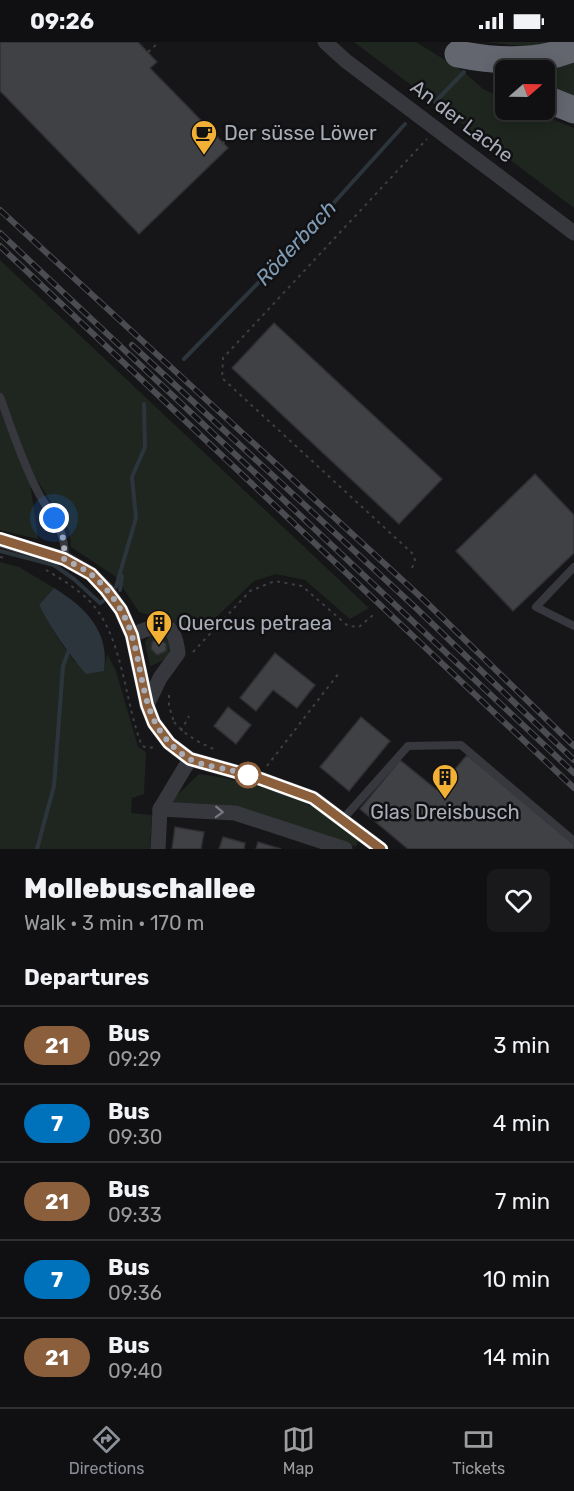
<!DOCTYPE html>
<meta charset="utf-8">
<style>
:root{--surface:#101012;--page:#19191b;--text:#f1f3f6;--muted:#9c9d9f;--line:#303032;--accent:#8c9099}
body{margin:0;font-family:Rubik,sans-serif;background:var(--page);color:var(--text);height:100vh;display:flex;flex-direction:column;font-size:22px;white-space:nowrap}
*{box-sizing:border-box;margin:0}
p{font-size:20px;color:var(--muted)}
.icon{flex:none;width:33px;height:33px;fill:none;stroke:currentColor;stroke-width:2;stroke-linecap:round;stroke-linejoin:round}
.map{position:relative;height:807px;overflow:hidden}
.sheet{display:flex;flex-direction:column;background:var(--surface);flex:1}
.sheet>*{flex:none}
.badge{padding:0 12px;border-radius:20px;font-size:21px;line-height:39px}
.needle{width:39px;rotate:70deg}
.tools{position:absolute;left:495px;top:18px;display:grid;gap:12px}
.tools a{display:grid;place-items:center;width:60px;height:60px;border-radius:9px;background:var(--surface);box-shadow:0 3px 15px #0003,0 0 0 2px var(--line);font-size:30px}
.you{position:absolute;width:30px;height:30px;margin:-15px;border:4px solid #fff;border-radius:50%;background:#1a73e8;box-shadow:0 0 0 9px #1a73e833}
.map>.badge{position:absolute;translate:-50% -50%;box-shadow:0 0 0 3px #fff}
h2{padding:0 24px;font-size:22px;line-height:54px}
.round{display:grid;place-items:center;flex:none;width:63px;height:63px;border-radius:9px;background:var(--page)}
.summary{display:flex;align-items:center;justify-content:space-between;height:102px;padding:0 24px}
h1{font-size:28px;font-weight:800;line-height:45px}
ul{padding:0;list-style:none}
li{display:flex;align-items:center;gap:18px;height:78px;padding:0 24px;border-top:2px solid var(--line)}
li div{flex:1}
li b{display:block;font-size:22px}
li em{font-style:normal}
li .badge{min-width:66px;font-weight:700;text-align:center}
.status{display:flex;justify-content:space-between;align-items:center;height:42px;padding:0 30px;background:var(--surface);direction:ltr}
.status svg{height:16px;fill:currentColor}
.tab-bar{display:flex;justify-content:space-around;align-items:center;height:84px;border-top:2px solid var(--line);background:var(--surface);font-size:16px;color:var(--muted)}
.tab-bar a{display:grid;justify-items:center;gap:3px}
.tab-bar .selected{color:var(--accent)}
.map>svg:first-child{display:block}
</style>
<div class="status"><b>09:26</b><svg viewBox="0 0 49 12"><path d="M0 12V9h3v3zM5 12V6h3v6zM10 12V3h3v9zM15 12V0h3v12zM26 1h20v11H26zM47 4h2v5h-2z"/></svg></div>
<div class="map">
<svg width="574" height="807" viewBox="0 0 574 807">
<rect width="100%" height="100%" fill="#161618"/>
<g fill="#1e261f">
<path d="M354 0H416L464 30 483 47 505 57 506 68H529L574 86V166Z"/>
<path d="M485 0H549L533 5Z"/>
<path d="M574 17V59L545 47 544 28Z"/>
<path d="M0 218 369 566 350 577 305 538 276 532 254 539 205 586 195 581 186 585 139 570 116 535 71 505 69 488 35 435 30 441 38 497 0 488Z"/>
<path d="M0 520 19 525 54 546 39 563 59 598 75 620 104 629 107 612 116 629 138 705 146 710 144 752 132 756 131 771 152 773 150 807H0Z"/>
<path d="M158 591 168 595C174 612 165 619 150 624L145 600 150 593Z"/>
<path d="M199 732C242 738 296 752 333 776 342 783 350 790 359 797L356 805 226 763 170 760Z"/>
</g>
<path fill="#2c353c" d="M54 546C85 565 110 589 104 629L86 632C67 610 52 588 39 563Z"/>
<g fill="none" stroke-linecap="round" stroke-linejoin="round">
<g stroke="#2c353c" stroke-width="4">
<path d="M435 60 464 30"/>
<path d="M184 317 302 196 405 82"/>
<path d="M0 509 54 523 74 537 100 561 103 559"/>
<path d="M116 545 136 476 132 435 145 405 144 362"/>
<path d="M120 548 122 534"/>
<path d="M37 807 54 744 63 624 69 608"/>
</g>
</g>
<g fill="#404145" stroke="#303034" stroke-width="1.5">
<path d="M0 0H138L157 20 150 26 228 106 139 192 0 49Z"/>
<path d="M274 281 442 437 399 482 232 326Z"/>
<path d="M535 432 574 473V511L513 569 456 509Z"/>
<path d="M159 596 166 602V609L157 613 151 607 152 600Z"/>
<path d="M275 611 315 643 297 666 273 648 256 669 240 656Z"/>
<path d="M228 665 251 683 236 702 214 684Z"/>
<path d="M361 675 390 699 349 749 320 725Z"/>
<path d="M467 713 574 801V807H408L360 767 400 718 437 748Z"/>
<path d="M175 785 204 790 201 807H172Z"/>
<path d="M223 795 245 801 244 807H219Z"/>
<path d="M258 800 281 807H256Z"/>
</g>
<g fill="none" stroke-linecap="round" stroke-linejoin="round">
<g stroke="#3d3f44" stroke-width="2" stroke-dasharray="3 4.5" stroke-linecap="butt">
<path d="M148 10 159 0"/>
<path d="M223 101 236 89"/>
<path d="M0 515 6 516"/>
<path d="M412 526 415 518 412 511 222 336 223 316 427 97"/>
<path d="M46 528C63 538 85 551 97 568 124 605 125 661 142 704L148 706 155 705"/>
<path d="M193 610 250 549 275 539 302 544 348 584 359 585 373 573"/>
<path d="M169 653V664L174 680 173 682"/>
<path d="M174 680C186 694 200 701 216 708"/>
<path d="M181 689 189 674"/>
<path d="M267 724 339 631"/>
</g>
<g stroke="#37383d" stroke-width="8">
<path d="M0 355C12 387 22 420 38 450 52 477 65 483 65 517"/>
<path d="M574 525 536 565 574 584"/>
<path d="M343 777 408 704 461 703 574 799"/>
</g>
<g stroke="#37383d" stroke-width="15">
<path d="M325 0 346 19 574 191"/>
<path d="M0 498 65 517 91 532 107 548 121 568 132 593 147 663 154 681 169 701 190 717 258 736 313 756 381 807"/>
<path d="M132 593C159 582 174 574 178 611L160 636 147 663"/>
<path d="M160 767 235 771 345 807"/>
<path d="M158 807 160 767 190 717"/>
</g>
<g stroke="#63666e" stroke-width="27">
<path d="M458 12C497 20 537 22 574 6"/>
<path d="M544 56 574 68"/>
</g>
<g stroke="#4a4c52" stroke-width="6">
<g id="rail">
<path d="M0 168 424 558 574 704"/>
<path d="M0 191 574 731"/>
<path d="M0 204 574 746"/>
<path d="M132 303 417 567 574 718"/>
</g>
</g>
<use href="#rail" stroke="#111113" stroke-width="4" stroke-dasharray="11" stroke-linecap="butt"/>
</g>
<defs><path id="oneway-chevron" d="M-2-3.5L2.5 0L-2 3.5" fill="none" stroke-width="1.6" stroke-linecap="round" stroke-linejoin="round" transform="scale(1.5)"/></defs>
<use stroke="#757881" href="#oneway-chevron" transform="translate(219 770) rotate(2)"/>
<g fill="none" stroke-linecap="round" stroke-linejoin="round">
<g stroke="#fff" stroke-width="14">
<path id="line" d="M0 497 64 517 91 532 106 548 121 568 132 593 147 663 154 681 169 701 190 717 258 736 313 756 381 807"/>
</g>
<use href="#line" stroke="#8b5e3c" stroke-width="9"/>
<path stroke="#a8adb8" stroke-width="6" stroke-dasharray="0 10.8" d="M54 476C63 490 65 500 64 517 74 522 84 527 92 533 110 548 126 572 132 594 146 641 141 686 188 716 202 725 233 727 248 733"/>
</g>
<defs>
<g id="cafe-pin" transform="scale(1.35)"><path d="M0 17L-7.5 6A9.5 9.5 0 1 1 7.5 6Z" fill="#f2b134" stroke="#111113"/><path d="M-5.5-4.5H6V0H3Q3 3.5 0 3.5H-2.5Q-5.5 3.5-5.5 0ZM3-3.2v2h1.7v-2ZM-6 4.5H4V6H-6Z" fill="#111"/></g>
<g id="building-pin" transform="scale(1.35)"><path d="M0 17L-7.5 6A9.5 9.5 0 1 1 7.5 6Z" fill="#f2b134" stroke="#111113"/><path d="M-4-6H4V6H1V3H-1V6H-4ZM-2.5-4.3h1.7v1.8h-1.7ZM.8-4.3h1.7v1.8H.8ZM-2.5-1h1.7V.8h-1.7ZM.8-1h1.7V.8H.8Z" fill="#111"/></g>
</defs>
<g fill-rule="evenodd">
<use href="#cafe-pin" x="204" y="91"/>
<use href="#building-pin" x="159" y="581"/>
<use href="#building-pin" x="445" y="735"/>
</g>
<circle fill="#fff" stroke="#8b5e3c" stroke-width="3" cx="248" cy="733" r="12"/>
<g text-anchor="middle" stroke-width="5" stroke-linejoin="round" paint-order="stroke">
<g font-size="20" fill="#a8adb8" stroke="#111113">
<text transform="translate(462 79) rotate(37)" y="7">An der Lache</text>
</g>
<g font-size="20" fill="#a8adb8" stroke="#111113" text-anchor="start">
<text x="224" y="98">Der süsse Löwer</text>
<text x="178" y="588">Quercus petraea</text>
<text x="445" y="777" text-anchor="middle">Glas Dreisbusch</text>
</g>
<g font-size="21" font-style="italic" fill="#7f9bb3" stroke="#111113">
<text transform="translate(296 201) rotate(-47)" y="7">Röderbach</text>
</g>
</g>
</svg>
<div class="tools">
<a><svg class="needle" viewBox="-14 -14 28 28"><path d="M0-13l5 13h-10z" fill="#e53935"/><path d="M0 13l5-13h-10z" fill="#9c9d9f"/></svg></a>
</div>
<div class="you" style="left:54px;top:476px"></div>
</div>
<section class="sheet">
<div class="summary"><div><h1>Mollebuschallee</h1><p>Walk · 3 min · 170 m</p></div><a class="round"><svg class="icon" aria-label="heart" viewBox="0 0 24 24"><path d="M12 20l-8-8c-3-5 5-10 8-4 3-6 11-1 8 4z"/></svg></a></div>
<h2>Departures</h2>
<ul>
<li><span class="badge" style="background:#8b5e3c;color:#fff">21</span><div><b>Bus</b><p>09:29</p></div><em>3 min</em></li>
<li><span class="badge" style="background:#0072bc;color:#fff">7</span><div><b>Bus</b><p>09:30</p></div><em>4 min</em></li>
<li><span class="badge" style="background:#8b5e3c;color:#fff">21</span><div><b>Bus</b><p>09:33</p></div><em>7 min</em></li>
<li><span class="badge" style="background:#0072bc;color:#fff">7</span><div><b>Bus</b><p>09:36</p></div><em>10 min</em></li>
<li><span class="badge" style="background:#8b5e3c;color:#fff">21</span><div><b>Bus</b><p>09:40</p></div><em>14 min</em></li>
</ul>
</section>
<nav class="tab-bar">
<a class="selected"><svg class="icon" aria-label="directions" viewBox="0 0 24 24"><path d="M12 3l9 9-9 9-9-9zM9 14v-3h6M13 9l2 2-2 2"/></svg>Directions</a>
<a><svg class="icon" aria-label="map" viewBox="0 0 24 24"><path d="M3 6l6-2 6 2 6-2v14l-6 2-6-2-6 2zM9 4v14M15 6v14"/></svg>Map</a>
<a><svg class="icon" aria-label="tickets" viewBox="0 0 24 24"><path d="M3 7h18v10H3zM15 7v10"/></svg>Tickets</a>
</nav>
